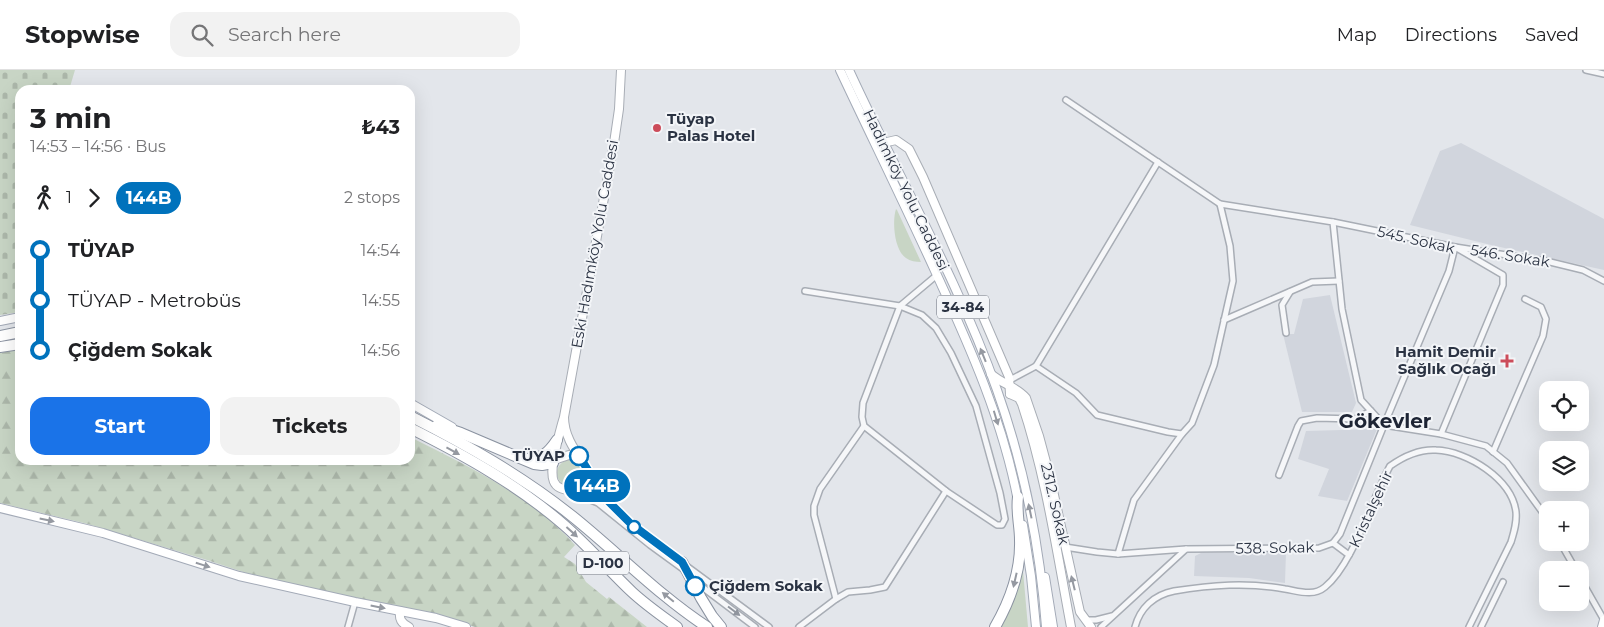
<!DOCTYPE html>
<meta charset="utf-8">
<style>
:root{--surface:#fff;--page:#f2f2f2;--text:#202124;--muted:#757577;--line:#e0e0e0;--accent:#1a73e8}
body{margin:0;font-family:Montserrat,sans-serif;background:var(--page);color:var(--text);height:100vh;display:flex;flex-direction:column;font-size:19px;white-space:nowrap}
*{box-sizing:border-box;margin:0}
p{font-size:16px;color:var(--muted)}
.icon{flex:none;width:28px;height:28px;fill:none;stroke:currentColor;stroke-width:2;stroke-linecap:round;stroke-linejoin:round}
.map{position:relative;flex:1;overflow:hidden}
.panel{position:absolute;left:15px;top:15px;width:400px;height:380px;display:flex;flex-direction:column;background:var(--surface);border-radius:15px;box-shadow:0 5px 20px #0002}
.panel>*{flex:none}
.badge{padding:0 10px;border-radius:16px;font-size:18px;line-height:32px}
.controls{position:absolute;left:1539px;top:311px;display:grid;gap:10px}
.controls a{display:grid;place-items:center;width:50px;height:50px;border-radius:10px;background:var(--surface);box-shadow:0 5px 20px #0002;font-size:25px}
.map>.badge{position:absolute;translate:-50% -50%;box-shadow:0 0 0 2px #fff}
.legs{display:flex;align-items:center;gap:8px;height:55px;padding:0 15px;font-size:16px}
.legs p{margin-inline-start:auto}
.overview{display:flex;align-items:center;justify-content:space-between;height:85px;padding:0 15px}
h1{font-size:28px;font-weight:700;line-height:38px}
.button{display:flex;gap:10px;margin-top:auto;padding:10px 15px}
.button a{flex:1;height:58px;border-radius:15px;background:var(--accent);color:#fff;font-size:20px;font-weight:700;line-height:58px;text-align:center}
.button a+a{background:var(--page);color:var(--text)}
ul{padding:0 15px;list-style:none}
li{display:flex;align-items:center;gap:18px;height:50px;font-size:19px}
li i{display:grid;place-items:center;width:8px;height:100%;margin:0 6px;background:currentColor}
li i::after{content:'';width:12px;height:12px;margin:-6px;border:4px solid;border-radius:50%;background:var(--surface)}
li p{margin-inline-start:auto}
li:first-child i{background:linear-gradient(#0000 50%,currentColor 0)}
li:last-child i{background:linear-gradient(currentColor 50%,#0000 0)}
header{display:flex;align-items:center;gap:30px;box-sizing:border-box;height:70px;padding:0 25px;background:var(--surface);border-bottom:1px solid var(--line)}
header strong{font-size:24px}
nav{display:flex;gap:28px;margin-inline-start:auto;font-size:18px}
.search{width:350px;height:45px;background:var(--page);display:flex;align-items:center;gap:12px;box-sizing:border-box;padding:0 18px;border-radius:15px;color:var(--muted);font-size:19px}
.map>svg:first-child{display:block}
</style>
<header>
<strong>Stopwise</strong>
<div class="search"><svg class="icon" aria-label="search" viewBox="0 0 24 24"><circle cx="10" cy="10" r="6"/><path d="M15 15l6 6"/></svg>Search here</div>
<nav><a>Map</a><a>Directions</a><a>Saved</a></nav>
</header>
<div class="map">
<svg width="1604" height="557" viewBox="0 0 1604 557">
<defs>
<pattern id="forest-firs" width="22" height="20" patternUnits="userSpaceOnUse" patternTransform="scale(1.25)"><rect width="22" height="20" fill="#c8d5c5"/><path d="M5 1l3.5 6h-7zM16 11l3.5 6h-7z" fill="#acb7aa"/></pattern>
<pattern id="cemetery-stones" width="16" height="16" patternUnits="userSpaceOnUse" patternTransform="scale(1.25)"><rect width="16" height="16" fill="#c8d5c5"/><path d="M2 7V4a2 2 0 0 1 4 0v3zM10 15v-3a2 2 0 0 1 4 0v3z" fill="#acb7aa"/></pattern>
</defs>
<rect width="100%" height="100%" fill="#e3e6eb"/>
<g fill="#d1d5dd">
<path d="M1461 73 1604 149V200L1491 175 1410 155 1440 81Z"/>
<path d="M1330 225 1356 333 1352 342H1302L1283 264H1294L1303 229Z"/>
<path d="M1377 359 1347 431 1318 426 1329 399 1298 389 1306 361Z"/>
<path d="M1286 482 1285 513 1249 508 1194 506 1195 486 1201 483Z"/>
</g>
<g fill="#c8d5c5">
<path d="M896 139 897 140 921 192C916 192 910 191 906 188 894 180 892 151 896 139Z"/>
<circle cx="570" cy="403" r="13"/>
<path d="M1021 500 1023 501 1028 557H999Z"/>
</g>
<path fill="url(#forest-firs)" d="M20 279V390H410V367C468 396 531 426 575 475L564 487 575 494 586 512 607 529 609 527 647 557H475L462 553 258 507 207 490 88 454 0 433V283Z"/>
<path fill="url(#cemetery-stones)" d="M0 0H75L69 20H20V242L0 245Z"/>
<g fill="none" stroke-linecap="round" stroke-linejoin="round">
<g stroke="#a8adb5" stroke-width="8">
<g id="street">
<path d="M1586 0 1604 4"/>
<path d="M1066 30 1220 134 1230 176 1233 211 1214 295 1192 353 1182 364"/>
<path d="M1220 134 1333 152 1342 239 1361 330 1384 355"/>
<path d="M1333 152 1455 177 1503 205V215L1441 364"/>
<path d="M937 205 900 236 863 333 862 347 864 356 946 421"/>
<path d="M1224 250 1312 212 1339 211"/>
<path d="M1286 263 1282 235 1290 222"/>
<path d="M1036 296 1076 323 1097 345 1168 362 1182 364 1134 430 1118 484"/>
<path d="M1010 310 1036 296 1158 92"/>
<path d="M1384 355 1441 364 1486 376 1507 393 1548 450"/>
<path d="M1493 382 1543 266 1546 249 1541 237 1525 229"/>
<path d="M588 401 607 430 631 455 769 557"/>
<path d="M1279 405 1298 356 1301 351 1317 348 1355 349 1371 341"/>
<path d="M571 422 598 433 650 475 683 499"/>
<path d="M1560 472 1576 500"/>
<path d="M1333 473 1349 485"/>
<path d="M1065 477 1097 482 1118 484 1186 479"/>
<path d="M1580 508 1604 550"/>
<path d="M695 509 706 520 755 557"/>
<path d="M836 529 814 445V436L820 419 864 356"/>
<path d="M1086 550H1096L1112 546"/>
<path d="M348 557 355 532"/>
<path d="M799 557 836 529 848 522 870 520 885 517 946 421 997 455H1002L1005 449 1000 423 976 336 951 283 936 258 922 245 900 236 805 221"/>
<path d="M1101 557 1186 479 1319 478 1333 473 1340 464 1384 355 1449 201 1455 177 1546 191 1583 200 1604 211"/>
<path d="M1135 557C1140 538 1154 525 1174 521 1211 515 1247 512 1285 519 1298 521 1313 527 1325 517 1353 494 1372 429 1390 396 1404 386 1419 379 1436 380 1467 381 1512 409 1516 442 1517 453 1514 462 1511 472L1469 557"/>
<path d="M1481 557 1503 512"/>
</g>
</g>
<g stroke="#a8adb5" stroke-width="10">
<g id="secondary">
<path d="M883 73 896 70 909 79 923 107 1009 307 1010 324"/>
<path d="M991 304C1002 314 1017 317 1026 328L1039 366 1050 407 1080 542 1091 557"/>
<path d="M1010 324 1019 328 1022 334C1046 406 1057 483 1071 557"/>
<path d="M564 347C564 368 577 383 588 400L584 412 576 420C549 422 551 406 554 386 557 373 560 360 564 347L614 73 619 39 621 0"/>
<path d="M554 390 569 385 579 386"/>
<path d="M400 541C399 549 401 553 409 557"/>
</g>
</g>
<g stroke="#a3aab7" stroke-width="10">
<g id="primary">
<path d="M840 0C872 68 905 135 936 203 970 277 1003 351 1018 431"/>
<path d="M849 0C898 107 958 209 997 320 1024 396 1040 476 1046 557"/>
<path d="M0 251 20 247"/>
<path d="M410 333 452 357"/>
<path d="M0 438 103 463 239 506 355 532 436 548 466 557"/>
<path d="M1023 455 1031 506 1036 557"/>
<path d="M1045 507 1053 557"/>
<path d="M1602 557 1604 550"/>
</g>
</g>
<g stroke="#8b93a1" stroke-width="12">
<g id="highway">
<path d="M0 266 20 262"/>
<path d="M0 277 20 274"/>
<path d="M410 346C467 375 522 406 572 446 617 482 658 525 707 557"/>
<path d="M437 355 461 363 534 394 542 395 553 393"/>
<path d="M410 358C464 385 518 415 564 455 588 476 609 500 632 522 646 535 662 546 677 557"/>
<path d="M526 389C541 390 549 382 557 370"/>
<path d="M682 492 701 528 712 546 721 557"/>
<path d="M995 557C1010 531 1021 501 1020 470 1020 455 1016 443 1018 427"/>
</g>
</g>
<use href="#street" stroke="#f6f7f9" stroke-width="5"/>
<use href="#secondary" stroke="#fff" stroke-width="8"/>
<use href="#primary" stroke="#fff" stroke-width="8"/>
<use href="#highway" stroke="#fff" stroke-width="10"/>
</g>
<defs><path id="oneway-solid" d="M-6-.8H1V-3.2L6.5 0L1 3.2V.8H-6Z" transform="scale(1.25)"/></defs>
<g fill="#9599a1">
<use href="#oneway-solid" transform="translate(983 285) rotate(-112)"/>
<use href="#oneway-solid" transform="translate(996 348) rotate(73)"/>
<use href="#oneway-solid" transform="translate(453 381) rotate(29)"/>
<use href="#oneway-solid" transform="translate(1030 441) rotate(-102)"/>
<use href="#oneway-solid" transform="translate(47 450) rotate(12)"/>
<use href="#oneway-solid" transform="translate(572 462) rotate(42)"/>
<use href="#oneway-solid" transform="translate(203 495) rotate(17)"/>
<use href="#oneway-solid" transform="translate(1015 510) rotate(103)"/>
<use href="#oneway-solid" transform="translate(1073 513) rotate(-104)"/>
<use href="#oneway-solid" transform="translate(668 527) rotate(-141)"/>
<use href="#oneway-solid" transform="translate(378 537) rotate(11)"/>
</g>
<use fill="#90959e" href="#oneway-solid" transform="translate(734 541) rotate(37)"/>
<g fill="none" stroke-linecap="round" stroke-linejoin="round">
<g stroke="#fff" stroke-width="11">
<path id="line-1" d="M579 386 607 430 631 454 682 492 695 516"/>
</g>
<use href="#line-1" stroke="#0072bc" stroke-width="8"/>
</g>
<g fill="#cc4c5a" stroke="#f3f5f8" stroke-width="2">
<circle cx="657" cy="58" r="5"/>
<path d="M1504.5 283.5h5v5h5v5h-5v5h-5v-5h-5v-5h5z"/>
</g>
<g fill="#fff" stroke="#0072bc" stroke-width="2.5">
<circle cx="579" cy="386" r="9"/>
<circle cx="634" cy="457" r="6"/>
<circle cx="695" cy="516" r="9"/>
</g>
<g text-anchor="middle" stroke-width="4" stroke-linejoin="round" paint-order="stroke">
<g fill="#f3f5f8" stroke="#676d79" stroke-width="1">
<rect x="937" y="225.5" width="52" height="23" rx="4"/>
<rect x="577" y="481.5" width="52" height="23" rx="4"/>
</g>
<g font-size="14" font-weight="bold" fill="#2b3343">
<text x="963" y="242">34-84</text>
<text x="603" y="498">D-100</text>
</g>
<g font-size="15" font-weight="bold" fill="#2b3343" stroke="#f3f5f8" text-anchor="start">
<text x="667" y="54">Tüyap<tspan x="667" dy="17">Palas Hotel</tspan></text>
<text x="1496" y="287" text-anchor="end">Hamit Demir<tspan x="1496" dy="17">Sağlık Ocağı</tspan></text>
</g>
<g font-size="15" fill="#2b3343" stroke="#f3f5f8">
<text transform="translate(906 120) rotate(64)" y="5">Hadımköy Yolu Caddesi</text>
<text transform="translate(1416 170) rotate(13)" y="5">545. Sokak</text>
<text transform="translate(595 174) rotate(-80)" y="5">Eski Hadımköy Yolu Caddesi</text>
<text transform="translate(1510 186) rotate(9)" y="5">546. Sokak</text>
<text transform="translate(1055 434) rotate(77)" y="5">2312. Sokak</text>
<text transform="translate(1371 439) rotate(-65)" y="5">Kristalşehir</text>
<text transform="translate(1275 478) rotate(-1)" y="5">538. Sokak</text>
</g>
<g font-size="15" font-weight="bold" fill="#2b3343" stroke="#f3f5f8" text-anchor="end">
<text x="565" y="391">TÜYAP</text>
<text x="709" y="521" text-anchor="start">Çiğdem Sokak</text>
</g>
<g font-size="20" font-weight="bold" fill="#1d2434" stroke="#f3f5f8">
<text x="1385" y="358">Gökevler</text>
</g>
</g>
</svg>
<div class="controls">
<a><svg class="icon" aria-label="locate" viewBox="0 0 24 24"><circle cx="12" cy="12" r="6"/><path d="M12 2v4M12 18v4M2 12h4M18 12h4"/></svg></a>
<a><svg class="icon" aria-label="layers" viewBox="0 0 24 24"><path d="M12 4l9 5-9 5-9-5zM3 14l9 5 9-5"/></svg></a>
<a>+</a>
<a>−</a>
</div>
<b class="badge" style="left:597px;top:416px;background:#0072bc;color:#fff">144B</b>
<section class="panel">
<div class="overview"><div><h1>3 min</h1><p>14:53 – 14:56 · Bus</p></div><b>₺43</b></div>
<div class="legs"><svg class="icon" aria-label="walk" viewBox="0 0 24 24"><circle cx="13" cy="4" r="2"/><path d="M13 8l-2 6 4 7M11 14l-3 7M7 12l3-4h3l4 4"/></svg>1<svg class="icon" aria-label="forward" viewBox="0 0 24 24"><path d="M9 5l7 7-7 7"/></svg><b class="badge" style="background:#0072bc;color:#fff">144B</b><p>2 stops</p></div>
<ul>
<li><i style="color:#0072bc"></i><b>TÜYAP</b><p>14:54</p></li>
<li><i style="color:#0072bc"></i><span>TÜYAP - Metrobüs</span><p>14:55</p></li>
<li><i style="color:#0072bc"></i><b>Çiğdem Sokak</b><p>14:56</p></li>
</ul>
<div class="button"><a>Start</a><a>Tickets</a></div>
</section>
</div>
